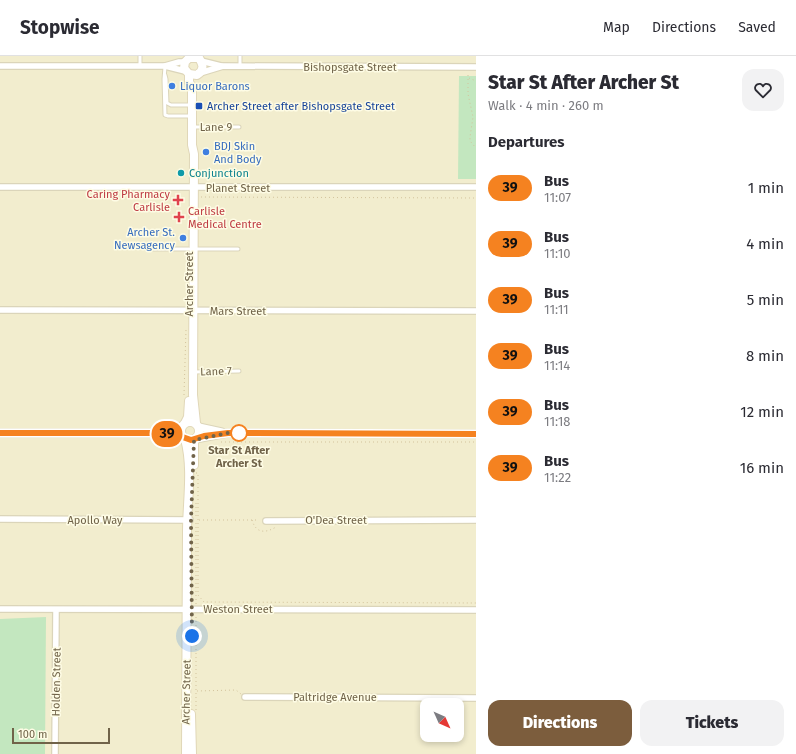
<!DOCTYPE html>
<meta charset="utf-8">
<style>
:root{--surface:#fff;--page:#f2f2f3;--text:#2b2b33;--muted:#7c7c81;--line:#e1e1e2;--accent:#7c5d3d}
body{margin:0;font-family:"Fira Sans",sans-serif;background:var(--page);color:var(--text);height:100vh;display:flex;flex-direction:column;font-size:15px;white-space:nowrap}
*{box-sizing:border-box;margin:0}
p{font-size:13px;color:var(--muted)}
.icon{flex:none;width:22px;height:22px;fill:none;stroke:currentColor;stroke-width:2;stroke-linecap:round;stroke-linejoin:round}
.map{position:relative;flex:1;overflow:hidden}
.panel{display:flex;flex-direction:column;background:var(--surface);width:320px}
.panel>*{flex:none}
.badge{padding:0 8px;border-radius:13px;font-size:14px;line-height:26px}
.needle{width:26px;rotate:135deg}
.tools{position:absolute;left:420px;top:642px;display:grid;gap:8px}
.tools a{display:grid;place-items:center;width:44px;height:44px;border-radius:8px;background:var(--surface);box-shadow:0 2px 6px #0003;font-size:20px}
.scale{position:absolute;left:12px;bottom:10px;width:98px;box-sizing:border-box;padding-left:4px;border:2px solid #706349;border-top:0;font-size:11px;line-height:14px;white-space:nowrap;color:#706349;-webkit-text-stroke:3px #fefce5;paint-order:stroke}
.you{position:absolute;width:20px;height:20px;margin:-10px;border:3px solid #fff;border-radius:50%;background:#1a73e8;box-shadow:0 0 0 6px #1a73e833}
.map>.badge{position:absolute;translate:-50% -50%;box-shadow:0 0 0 2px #fff}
h2{padding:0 12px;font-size:15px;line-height:36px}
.round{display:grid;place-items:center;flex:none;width:42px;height:42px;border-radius:12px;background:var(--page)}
.head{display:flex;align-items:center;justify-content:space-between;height:68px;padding:0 12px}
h1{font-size:19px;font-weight:800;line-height:30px}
.cta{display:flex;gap:8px;margin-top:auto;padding:8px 12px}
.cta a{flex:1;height:46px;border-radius:12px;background:var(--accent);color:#fff;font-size:16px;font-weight:800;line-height:46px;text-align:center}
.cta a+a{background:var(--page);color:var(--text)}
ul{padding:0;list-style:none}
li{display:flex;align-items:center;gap:12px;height:56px;padding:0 12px}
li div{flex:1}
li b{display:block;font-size:15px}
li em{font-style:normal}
li .badge{min-width:44px;font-weight:700;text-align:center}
header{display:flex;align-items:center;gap:24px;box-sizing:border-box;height:56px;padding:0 20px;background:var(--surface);border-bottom:1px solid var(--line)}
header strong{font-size:19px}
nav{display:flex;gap:22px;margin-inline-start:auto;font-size:14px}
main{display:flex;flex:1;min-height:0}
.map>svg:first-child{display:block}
</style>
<header>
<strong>Stopwise</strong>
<nav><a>Map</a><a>Directions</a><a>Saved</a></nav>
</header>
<main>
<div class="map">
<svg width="476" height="698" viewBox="0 0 476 698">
<rect width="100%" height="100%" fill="#fbf9e0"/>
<path fill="#f2edce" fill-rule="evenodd" d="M0 0H476V698H0ZM427 649H457V679H427Z"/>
<g fill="#c3e7bf">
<path d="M459 20H476V123H458Z"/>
<path d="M46 561 45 698H0V563Z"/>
</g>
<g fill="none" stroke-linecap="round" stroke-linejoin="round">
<g stroke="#dbd5ba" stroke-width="5">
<g id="service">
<path d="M240 0V10"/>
<path d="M140 10V0"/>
<path d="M165 11 164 23 165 59 168 60H192"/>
<path d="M165 19 166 23 167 47 171 49H192"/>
<path d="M193 71H239"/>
<path d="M147 193H189"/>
<path d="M194 193H238"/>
<path d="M194 316 239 315"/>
</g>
</g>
<g stroke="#dbd5ba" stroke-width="8">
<g id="minor">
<path d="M201 5 221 10"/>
<path d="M0 10H165L179 6H185"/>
<path d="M165 10 185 15"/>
<path d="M200 17 223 10 476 11"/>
<path d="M0 131H476"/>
<path d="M0 254 476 255"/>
<path d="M0 463 190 464"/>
<path d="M266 465 476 464"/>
<path d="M0 553 476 554"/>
<path d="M245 641 476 642"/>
<path d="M55 698 56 554"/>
</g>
</g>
<g stroke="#dbd5ba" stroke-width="9">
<g id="tertiary">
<path d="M199 371 222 376"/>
<path d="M163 376 182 370"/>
<path d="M0 377H159L177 379 183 381"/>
<path d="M196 383 228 377 476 378"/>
</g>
</g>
<g stroke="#e0d7b8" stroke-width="10">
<g id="secondary">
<path d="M198 0C202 7 206 13 197 19L189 18 184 12 185 6 189 2H198"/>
<path d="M189 18V26L192 31V89L194 98 193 339 196 367"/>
<circle cx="190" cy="375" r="9"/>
<path d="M185 367 188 361 189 345"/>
<path d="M185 383C193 413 187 446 187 476 187 550 186 624 186 698"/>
<path d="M194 409V384"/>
<path d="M191 658 192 698"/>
</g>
</g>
<g stroke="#d3c39c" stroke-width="1" stroke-dasharray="1 3" stroke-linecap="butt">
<path d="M468 19V38L473 61 470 81V85L476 92"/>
<path d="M469 22 476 25"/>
<path d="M201 141 476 142"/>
<path d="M184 339 186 273"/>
<path d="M221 386H476"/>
<path d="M196 417H198V539L204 546 476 547"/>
<path d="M196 447V462"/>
<path d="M199 464H259"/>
<path d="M252 464C256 478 266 477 276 471"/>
<path d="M196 467V548"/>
<path d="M197 635 236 634 241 638"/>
<path d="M196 654V559"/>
</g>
<use href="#service" stroke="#fff" stroke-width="3"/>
<use href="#minor" stroke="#fff" stroke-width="5.5"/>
<use href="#tertiary" stroke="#fff" stroke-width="7"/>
<use href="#secondary" stroke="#fff" stroke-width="8"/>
</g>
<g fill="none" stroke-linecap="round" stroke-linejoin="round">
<g stroke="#fff" stroke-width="9">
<path id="line" d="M0 377H159L177 379 191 384 204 380 228 377 476 378"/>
</g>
<use href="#line" stroke="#f58220" stroke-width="6"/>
<path stroke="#706349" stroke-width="4" stroke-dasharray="0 7.2" d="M192 580 191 464 194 384 228 377H243H239"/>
</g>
<g fill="#3f7fe0" stroke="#fefce5" stroke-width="1.5">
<circle cx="172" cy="30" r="4"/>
<circle cx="206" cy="96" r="4"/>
<circle cx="183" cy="182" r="4"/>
</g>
<rect fill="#1a4fb4" stroke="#fefce5" stroke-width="1.5" x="195" y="46" width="8" height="8" rx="2"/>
<circle fill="#0f9aa8" stroke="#fefce5" stroke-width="1.5" cx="181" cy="117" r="4"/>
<g fill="#e0444e" stroke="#fefce5" stroke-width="1.5">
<path d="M176 138h4v4h4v4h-4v4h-4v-4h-4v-4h4z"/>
<path d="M177 155h4v4h4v4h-4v4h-4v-4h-4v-4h4z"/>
</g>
<circle fill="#fff" stroke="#f58220" stroke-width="2" cx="239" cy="377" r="8"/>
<g text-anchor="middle" stroke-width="3" stroke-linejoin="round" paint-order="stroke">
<g font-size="11" fill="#706349" stroke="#fefce5">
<text x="350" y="15">Bishopsgate Street</text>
<text x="216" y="75">Lane 9</text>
<text x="238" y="136">Planet Street</text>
<text transform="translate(189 228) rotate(-90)" y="4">Archer Street</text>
<text x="238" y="259">Mars Street</text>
<text transform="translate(216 315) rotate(-2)" y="4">Lane 7</text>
<text x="95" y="468">Apollo Way</text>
<text x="336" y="468">O'Dea Street</text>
<text x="238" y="557">Weston Street</text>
<text transform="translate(56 626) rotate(-89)" y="4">Holden Street</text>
<text transform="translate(186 636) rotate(-89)" y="4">Archer Street</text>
<text x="335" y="645">Paltridge Avenue</text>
</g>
<g font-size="11" fill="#366cbe" stroke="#fefce5" text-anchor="start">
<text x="180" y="34">Liquor Barons</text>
<text x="214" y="94">BDJ Skin<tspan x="214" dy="13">And Body</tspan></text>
<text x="175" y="180" text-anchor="end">Archer St.<tspan x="175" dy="13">Newsagency</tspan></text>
</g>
<g font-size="11" fill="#164399" stroke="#fefce5" text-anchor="start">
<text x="207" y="54">Archer Street after Bishopsgate Street</text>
</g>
<g font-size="11" fill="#0d838f" stroke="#fefce5" text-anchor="start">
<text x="189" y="121">Conjunction</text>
</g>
<g font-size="11" fill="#be3a42" stroke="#fefce5" text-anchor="end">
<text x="170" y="142">Caring Pharmacy<tspan x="170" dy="13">Carlisle</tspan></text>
<text x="188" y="159" text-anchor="start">Carlisle<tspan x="188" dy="13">Medical Centre</tspan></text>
</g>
<g font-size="11" font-weight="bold" fill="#706349" stroke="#fefce5">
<text x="239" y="398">Star St After<tspan x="239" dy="13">Archer St</tspan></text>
</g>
</g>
</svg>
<div class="tools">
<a><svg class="needle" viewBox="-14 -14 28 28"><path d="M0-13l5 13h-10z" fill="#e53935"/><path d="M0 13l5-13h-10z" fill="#7c7c81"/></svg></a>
</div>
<div class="scale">100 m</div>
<div class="you" style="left:192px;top:580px"></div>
<b class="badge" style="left:167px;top:378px;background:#f58220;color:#111">39</b>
</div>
<section class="panel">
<div class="head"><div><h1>Star St After Archer St</h1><p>Walk · 4 min · 260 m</p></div><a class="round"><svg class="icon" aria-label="heart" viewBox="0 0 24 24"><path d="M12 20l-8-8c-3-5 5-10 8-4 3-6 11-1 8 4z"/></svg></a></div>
<h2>Departures</h2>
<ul>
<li><span class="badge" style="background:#f58220;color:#111">39</span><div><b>Bus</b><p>11:07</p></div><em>1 min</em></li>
<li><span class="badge" style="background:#f58220;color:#111">39</span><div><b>Bus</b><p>11:10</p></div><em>4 min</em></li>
<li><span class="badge" style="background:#f58220;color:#111">39</span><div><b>Bus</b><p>11:11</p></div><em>5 min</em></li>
<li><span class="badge" style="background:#f58220;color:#111">39</span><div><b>Bus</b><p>11:14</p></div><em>8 min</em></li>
<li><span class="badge" style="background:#f58220;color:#111">39</span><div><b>Bus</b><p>11:18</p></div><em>12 min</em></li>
<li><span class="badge" style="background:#f58220;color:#111">39</span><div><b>Bus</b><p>11:22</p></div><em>16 min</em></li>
</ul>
<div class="cta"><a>Directions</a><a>Tickets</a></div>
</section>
</main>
